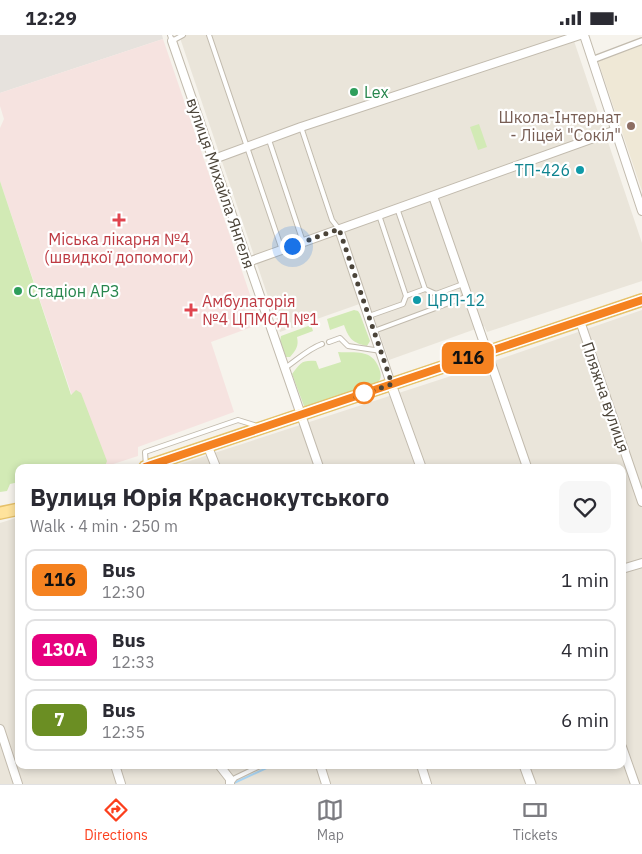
<!DOCTYPE html>
<meta charset="utf-8">
<style>
:root{--surface:#fff;--page:#f7f7f7;--text:#2b2b33;--muted:#7c7c81;--line:#e1e1e2;--accent:#fc3f1d}
body{margin:0;font-family:"IBM Plex Sans",sans-serif;background:var(--page);color:var(--text);height:100vh;display:flex;flex-direction:column;font-size:19px;white-space:nowrap}
*{box-sizing:border-box;margin:0}
p{font-size:16px;color:var(--muted)}
.icon{flex:none;width:28px;height:28px;fill:none;stroke:currentColor;stroke-width:2;stroke-linecap:round;stroke-linejoin:round}
.map{position:relative;flex:1;overflow:hidden}
.side{position:absolute;left:15px;top:429px;width:611px;height:305px;display:flex;flex-direction:column;background:var(--surface);border-radius:10px;box-shadow:0 2px 8px #0003}
.side>*{flex:none}
.badge{padding:0 10px;border-radius:8px;font-size:18px;line-height:32px}
.you{position:absolute;width:25px;height:25px;margin:-12px;border:4px solid #fff;border-radius:50%;background:#1a73e8;box-shadow:0 0 0 8px #1a73e833}
.map>.badge{position:absolute;translate:-50% -50%;box-shadow:0 0 0 2px #fff}
.round{display:grid;place-items:center;flex:none;width:52px;height:52px;border-radius:10px;background:var(--page)}
.head{display:flex;align-items:center;justify-content:space-between;height:85px;padding:0 15px}
h1{font-size:24px;font-weight:700;line-height:38px}
ul{padding:0;list-style:none}
li{display:flex;align-items:center;gap:15px;height:62px;margin:0 10px 8px;padding:0 5px;border:2px solid var(--line);border-radius:10px}
li div{flex:1}
li b{display:block;font-size:19px}
li em{font-style:normal}
li .badge{min-width:55px;font-weight:700;text-align:center}
.status{display:flex;justify-content:space-between;align-items:center;height:35px;padding:0 25px;background:var(--surface);direction:ltr}
.status svg{height:14px;fill:currentColor}
.tabs{display:flex;justify-content:space-around;align-items:center;height:70px;border-top:1px solid var(--line);background:var(--surface);font-size:14px;color:var(--muted)}
.tabs a{display:grid;justify-items:center;gap:2px}
.tabs .current{color:var(--accent)}
.map>svg:first-child{display:block}
</style>
<div class="status"><b>12:29</b><svg viewBox="0 0 49 12"><path d="M0 12V9h3v3zM5 12V6h3v6zM10 12V3h3v9zM15 12V0h3v12zM26 1h20v11H26zM47 4h2v5h-2z"/></svg></div>
<div class="map">
<svg width="642" height="749" viewBox="0 0 642 749">
<rect width="100%" height="100%" fill="#f6f3ec"/>
<g fill="#eae5da">
<path d="M179 0H572L642 208V246L487 297 484 291 389 325 368 266 280 297Z"/>
<path d="M642 275V749H0V488L19 482V730H622V432H171L451 341Z"/>
</g>
<path fill="#e6e2dd" d="M0 0H162L163 4 0 58Z"/>
<path fill="#efe8d6" d="M642 10V156L598 26Z"/>
<path fill="#f6e3e0" d="M163 4 260 289 211 307 234 377 138 412V421L104 432H96L0 146V93L4 84 0 71V58Z"/>
<g fill="#d2eab5">
<path d="M479 89 487 112 478 115 470 92Z"/>
<path d="M0 146 71 360 76 355 81 358 107 426 105 431 102 432H85L83 430 75 432H19V447L10 449 7 456 0 457Z"/>
<path d="M354 275 358 276 360 279 370 306 367 311C353 308 349 304 344 290L330 295 327 284Z"/>
<path d="M311 290 313 296 297 302C299 311 296 315 290 322H286L280 306 281 301Z"/>
<path d="M338 317C356 318 372 314 379 333 381 339 382 342 378 348L310 371H304L292 339C301 328 301 325 316 326L319 334 341 327Z"/>
</g>
<g fill="none" stroke-linecap="round" stroke-linejoin="round">
<path stroke="#a9d4f2" stroke-width="2" d="M232 749 273 730"/>
<g stroke="#c2bbae" stroke-width="6">
<g id="service">
<path d="M170 0 172 6 183 0"/>
<path d="M209 0 282 215"/>
<path d="M301 92 332 185 339 194"/>
<path d="M269 105 303 207"/>
<path d="M397 173 425 254 436 259 463 249"/>
<path d="M406 261 425 254"/>
<path d="M369 281 403 269 406 261 379 180"/>
<path d="M374 296 468 261"/>
<path d="M329 307 340 303 348 311 381 316"/>
<path d="M285 333C297 325 308 314 322 309"/>
<path d="M146 431 145 417 238 385 257 391"/>
<path d="M232 747 235 743 262 730"/>
</g>
</g>
<g stroke="#c2bbae" stroke-width="8">
<path id="pedestrian" d="M592 25 642 6"/>
</g>
<g stroke="#c2bbae" stroke-width="10">
<g id="minor">
<path d="M584 0 642 176"/>
<path d="M172 6 319 432"/>
<path d="M214 124 301 92 580 0"/>
<path d="M433 161 527 432"/>
<path d="M339 194 391 349"/>
<path d="M248 227 616 95"/>
<path d="M580 286 642 467"/>
<path d="M208 412 216 432"/>
<path d="M622 534 642 528"/>
<path d="M0 694 18 749"/>
<path d="M622 712 635 749"/>
<path d="M115 730 121 749"/>
<path d="M219 730 230 744V749"/>
<path d="M320 730 326 749"/>
<path d="M421 730 427 749"/>
</g>
</g>
<g stroke="#c2bbae" stroke-width="11">
<g id="tertiary">
<path d="M391 349 421 432"/>
<path d="M524 730 531 749"/>
</g>
</g>
<g stroke="#e6c16a" stroke-width="14">
<g id="primary">
<path d="M145 432 642 265"/>
<path d="M0 478 19 474"/>
</g>
</g>
<use href="#service" stroke="#fff" stroke-width="4"/>
<use href="#pedestrian" stroke="#fff" stroke-width="5.5"/>
<use href="#minor" stroke="#fff" stroke-width="8"/>
<use href="#tertiary" stroke="#fff" stroke-width="9"/>
<use href="#primary" stroke="#ffe39c" stroke-width="11"/>
</g>
<g fill="none" stroke-linecap="round" stroke-linejoin="round">
<g stroke="#fff" stroke-width="11">
<path id="line" d="M145 432 642 265"/>
</g>
<use href="#line" stroke="#f58220" stroke-width="8"/>
<path stroke="#4b4439" stroke-width="5" stroke-dasharray="0 9" d="M292 211 339 194 392 349 355 362 364 358"/>
</g>
<g fill="#2e9e5b" stroke="#fff" stroke-width="2">
<circle cx="354" cy="57" r="5"/>
<circle cx="18" cy="256" r="5"/>
</g>
<circle fill="#8d6e63" stroke="#fff" stroke-width="2" cx="631" cy="91" r="5"/>
<g fill="#0f9aa8" stroke="#fff" stroke-width="2">
<circle cx="580" cy="135" r="5"/>
<circle cx="417" cy="265" r="5"/>
</g>
<g fill="#e0444e" stroke="#fff" stroke-width="2">
<path d="M116.5 177.5h5v5h5v5h-5v5h-5v-5h-5v-5h5z"/>
<path d="M188.5 267.5h5v5h5v5h-5v5h-5v-5h-5v-5h5z"/>
</g>
<circle fill="#fff" stroke="#f58220" stroke-width="2.5" cx="364" cy="358" r="10"/>
<g text-anchor="middle" stroke-width="4.5" stroke-linejoin="round" paint-order="stroke">
<g font-size="16" fill="#27864d" stroke="#fff" text-anchor="start">
<text x="364" y="63">Lex</text>
<text x="28" y="262">Стадіон АРЗ</text>
</g>
<g font-size="16" fill="#785e54" stroke="#fff" text-anchor="end">
<text x="621" y="88">Школа-Інтернат<tspan x="621" dy="18">- Ліцей "Сокіл"</tspan></text>
</g>
<g font-size="16" fill="#0d838f" stroke="#fff" text-anchor="end">
<text x="570" y="141">ТП-426</text>
<text x="427" y="271" text-anchor="start">ЦРП-12</text>
</g>
<g font-size="16" fill="#4b4439" stroke="#fff">
<text transform="translate(221 148) rotate(71)" y="6">вулиця Михайла Янгеля</text>
<text transform="translate(606 362) rotate(71)" y="6">Пляжна вулиця</text>
</g>
<g font-size="16" fill="#be3a42" stroke="#fff">
<text x="119" y="210">Міська лікарня №4<tspan x="119" dy="18">(швидкої допомоги)</tspan></text>
<text x="202" y="272" text-anchor="start">Амбулаторія<tspan x="202" dy="18">№4 ЦПМСД №1</tspan></text>
</g>
</g>
</svg>
<div class="you" style="left:292px;top:211px"></div>
<b class="badge" style="left:468px;top:323px;background:#f58220;color:#111">116</b>
<section class="side">
<div class="head"><div><h1>Вулиця Юрія Краснокутського</h1><p>Walk · 4 min · 250 m</p></div><a class="round"><svg class="icon" aria-label="heart" viewBox="0 0 24 24"><path d="M12 20l-8-8c-3-5 5-10 8-4 3-6 11-1 8 4z"/></svg></a></div>
<ul>
<li><span class="badge" style="background:#f58220;color:#111">116</span><div><b>Bus</b><p>12:30</p></div><em>1 min</em></li>
<li><span class="badge" style="background:#e6007e;color:#fff">130А</span><div><b>Bus</b><p>12:33</p></div><em>4 min</em></li>
<li><span class="badge" style="background:#6b8e23;color:#fff">7</span><div><b>Bus</b><p>12:35</p></div><em>6 min</em></li>
</ul>
</section>
</div>
<nav class="tabs">
<a class="current"><svg class="icon" aria-label="directions" viewBox="0 0 24 24"><path d="M12 3l9 9-9 9-9-9zM9 14v-3h6M13 9l2 2-2 2"/></svg>Directions</a>
<a><svg class="icon" aria-label="map" viewBox="0 0 24 24"><path d="M3 6l6-2 6 2 6-2v14l-6 2-6-2-6 2zM9 4v14M15 6v14"/></svg>Map</a>
<a><svg class="icon" aria-label="tickets" viewBox="0 0 24 24"><path d="M3 7h18v10H3zM15 7v10"/></svg>Tickets</a>
</nav>
